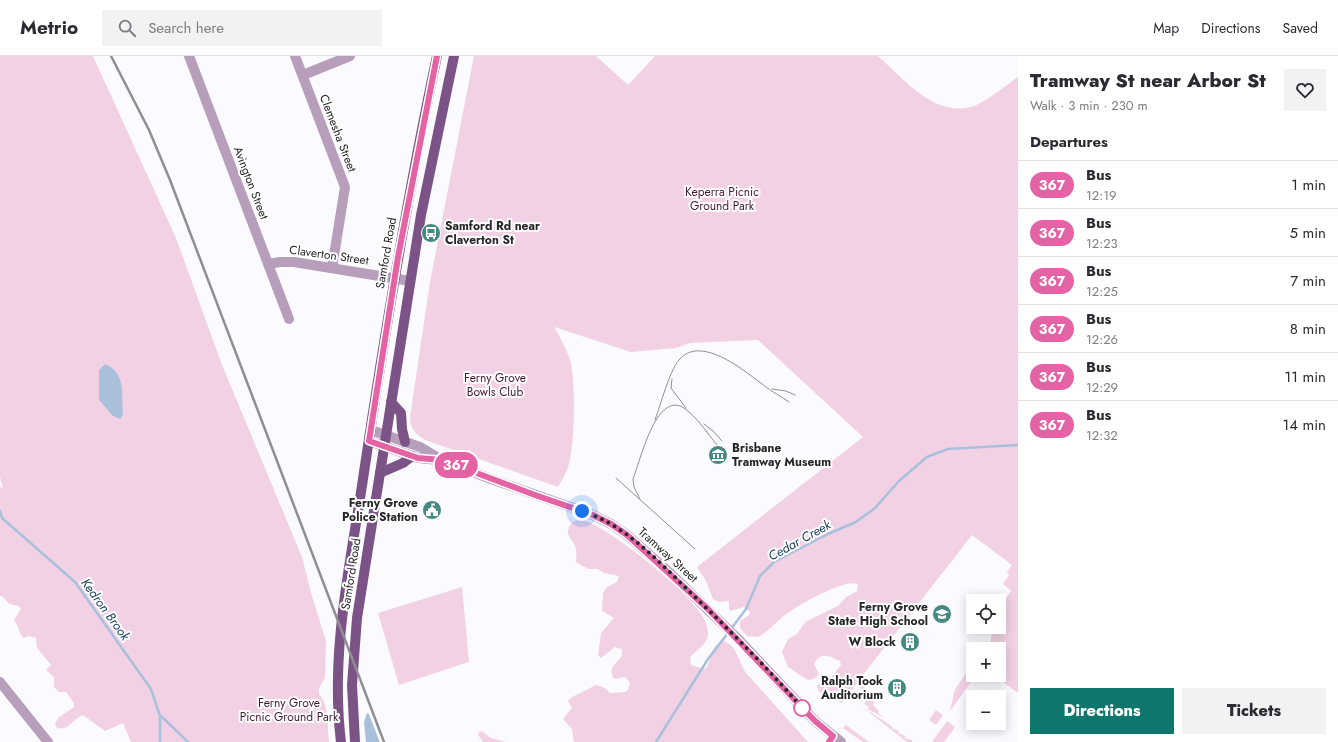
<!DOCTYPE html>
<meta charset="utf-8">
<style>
:root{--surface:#fff;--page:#f2f2f3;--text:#2b2b33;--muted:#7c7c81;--line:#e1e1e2;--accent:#0f766e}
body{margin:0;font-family:Jost,sans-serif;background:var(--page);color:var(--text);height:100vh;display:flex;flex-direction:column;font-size:15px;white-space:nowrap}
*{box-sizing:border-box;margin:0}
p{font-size:13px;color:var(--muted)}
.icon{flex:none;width:22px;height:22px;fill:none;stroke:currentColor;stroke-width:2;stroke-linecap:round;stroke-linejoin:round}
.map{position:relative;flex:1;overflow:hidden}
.side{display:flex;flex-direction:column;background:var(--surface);width:320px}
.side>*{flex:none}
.badge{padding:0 8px;border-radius:13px;font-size:14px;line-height:26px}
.buttons{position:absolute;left:966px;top:538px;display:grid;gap:8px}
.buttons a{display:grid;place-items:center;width:40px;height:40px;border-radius:0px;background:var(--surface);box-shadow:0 2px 10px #0003;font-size:20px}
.you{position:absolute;width:20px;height:20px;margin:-10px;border:3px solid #fff;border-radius:50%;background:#1a73e8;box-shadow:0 0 0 6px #1a73e833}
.map>.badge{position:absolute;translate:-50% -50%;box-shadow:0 0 0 2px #fff}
h2{padding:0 12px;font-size:15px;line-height:36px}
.round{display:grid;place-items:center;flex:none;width:42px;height:42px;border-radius:0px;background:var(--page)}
.summary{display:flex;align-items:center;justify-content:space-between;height:68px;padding:0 12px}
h1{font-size:19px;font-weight:800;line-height:30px}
.action{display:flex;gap:8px;margin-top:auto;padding:8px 12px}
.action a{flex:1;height:46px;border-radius:0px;background:var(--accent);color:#fff;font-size:16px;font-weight:800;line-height:46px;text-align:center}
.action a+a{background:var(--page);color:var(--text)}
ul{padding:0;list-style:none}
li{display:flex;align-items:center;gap:12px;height:48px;padding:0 12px;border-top:1px solid var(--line)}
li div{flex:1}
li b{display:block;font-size:15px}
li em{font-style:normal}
li .badge{min-width:44px;font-weight:700;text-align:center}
header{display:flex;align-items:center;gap:24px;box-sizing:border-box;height:56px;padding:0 20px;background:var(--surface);border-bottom:1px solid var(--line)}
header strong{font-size:19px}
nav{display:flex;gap:22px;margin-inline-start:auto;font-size:14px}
.search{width:280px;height:36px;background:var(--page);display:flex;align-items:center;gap:10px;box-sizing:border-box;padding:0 14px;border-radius:0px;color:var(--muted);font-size:15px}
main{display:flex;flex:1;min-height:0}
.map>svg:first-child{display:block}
</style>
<header>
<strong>Metrio</strong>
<div class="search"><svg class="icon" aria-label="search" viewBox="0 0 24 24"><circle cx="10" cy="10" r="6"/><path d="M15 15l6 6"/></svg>Search here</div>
<nav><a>Map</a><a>Directions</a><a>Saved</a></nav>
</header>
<main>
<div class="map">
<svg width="1018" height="686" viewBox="0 0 1018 686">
<rect width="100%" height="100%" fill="#fbfafe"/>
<g fill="#f2d1e4">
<path d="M0 0H93L176 182 222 309 302 501 311 537 326 585 325 622 319 632V638C330 651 327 669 329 686H131L123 667 105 675 83 659C73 662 68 677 56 671L55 668 58 662 74 651V647L66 636H59L54 631V621L46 614 51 609 37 592 36 582 29 580 23 582C19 576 19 571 14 564L21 553 19 550 9 548 2 540H0V430L3 434 0 421Z"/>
<path d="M474 0H596L628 29 655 0H878C904 23 935 63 974 50 985 46 1008 28 1018 21V637L997 622V619H999V593H990L992 571H999V553L1011 535 1003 528 1009 519 1007 516 1012 509 972 479 859 624 874 646 873 649 879 655 878 657 884 662 868 653 869 651 864 648 868 642 857 627 842 647 819 636 817 629 830 623 841 609 840 605C831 601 820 594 814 608L819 618 817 621 810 624 806 623 788 611 782 596 788 583 797 578 805 566 838 550 845 542 857 535 858 528C845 522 796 550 785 559 776 566 768 576 758 581L747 580 740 572V565L749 559 750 556 744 551 730 555 729 552V545L719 546 713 543 706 525 697 511 863 381 758 284 690 287 676 292 631 296 554 271C560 281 566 292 570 304 576 323 575 393 568 411 566 418 562 424 558 431L425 384C415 377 410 373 410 361L430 226Z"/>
<path d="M582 464C606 469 682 531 697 553 703 560 708 569 708 578 708 589 695 594 690 602L691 609 704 613 707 611C712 601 711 588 724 585 738 591 738 605 746 617L808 686H574L572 673 563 663 572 652 568 645 570 642 596 629 605 632 610 637 625 636 628 634 630 627 625 621 614 623 611 616 613 610 622 600V593L615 591 601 602 598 599 601 577 614 562 602 555 603 537 607 531 617 526 619 520 604 517 598 513H588L576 506C576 502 577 497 576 493 574 482 560 478 574 465Z"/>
<path d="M462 531 469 606 399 629 378 557Z"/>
<path d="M973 608V619H976L950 655 955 633Z"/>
<path d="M861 650 893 671 891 672 899 675 898 677 906 680 904 682 912 684V686H907Z"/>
<path d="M936 654 943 659 936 669 929 664Z"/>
<path d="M947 665 955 671 944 686H932Z"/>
<path d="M846 669 869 686H863L843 672Z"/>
<path d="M482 675 491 682 506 686H483L478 679 479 676Z"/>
</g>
<g fill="#a9c0dc">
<path d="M105 308C127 317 121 340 123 359L120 363 113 360 99 344V314Z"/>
<path d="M367 657 369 658 380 686H366L364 666Z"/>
</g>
<path fill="#fbfafe" d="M371 657 382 685V686H380L369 658Z"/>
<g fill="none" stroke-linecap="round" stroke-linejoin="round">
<g stroke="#a9c0dc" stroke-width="2.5">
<path d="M0 455 2 462 75 526 151 633 160 660V686"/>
<path d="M731 573 746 553 760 520 774 506 828 478 856 466 875 452 900 424 927 401 948 393 1018 389"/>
<path d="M161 660 188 686"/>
<path d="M656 686 708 603 728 577"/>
</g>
<g stroke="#b79fbc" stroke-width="10">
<path d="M189 0 289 263"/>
<path d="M295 0 345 131 332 212"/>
<path d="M303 19 350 0"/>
<path d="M268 208 280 206H294L410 225"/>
<path d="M371 374 420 391 442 404 491 423 593 459 611 468 627 479 671 518 737 582 815 665 841 686"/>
<path d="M369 385 418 402 438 404"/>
<path d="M0 626 48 686"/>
</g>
<g stroke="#7c5386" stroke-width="10">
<path d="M391 346 401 357 402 373 405 386"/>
<path d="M380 417 403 407 412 400"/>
<path d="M341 686C330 598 350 510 363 423 384 281 407 140 437 0"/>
<path d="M355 686 352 629 357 562 421 159 454 0"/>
</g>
<g stroke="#8f8e92" stroke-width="1">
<path d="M672 323 671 332 686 352"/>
<path d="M772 333 786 335 795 339"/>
<path d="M655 364C661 348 669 316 679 304 701 277 747 317 766 331 774 337 782 341 789 346"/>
<path d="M704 368 713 375 722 385"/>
<path d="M616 422 695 493"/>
<path d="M640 443 634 431 633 423C640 406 656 334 684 352 697 361 708 378 717 389"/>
</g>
<path stroke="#8f8e92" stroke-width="2.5" d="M111 0 149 74 170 124 384 686"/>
</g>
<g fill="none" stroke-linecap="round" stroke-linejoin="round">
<g stroke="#fff" stroke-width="9">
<path id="line" d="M437 0 398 201 369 385 418 402 442 404 535 439 593 459 611 468 627 479 708 553 815 665 833 680 829 686"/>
</g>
<use href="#line" stroke="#e463a4" stroke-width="6"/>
<path stroke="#27262a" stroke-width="4" stroke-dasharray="0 7.2" d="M582 455C626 469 660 507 692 538 730 575 768 612 802 652"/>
</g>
<defs>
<g id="bus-disc" transform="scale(1)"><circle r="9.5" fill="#448a82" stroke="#fff"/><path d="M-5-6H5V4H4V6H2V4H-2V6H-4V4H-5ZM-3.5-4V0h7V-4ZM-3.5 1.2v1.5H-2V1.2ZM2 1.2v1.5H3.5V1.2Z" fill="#fff"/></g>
<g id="museum-disc" transform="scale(1)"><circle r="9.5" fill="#448a82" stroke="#fff"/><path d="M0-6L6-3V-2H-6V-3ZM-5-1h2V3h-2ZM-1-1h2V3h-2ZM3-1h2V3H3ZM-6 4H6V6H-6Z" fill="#fff"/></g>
<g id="civic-disc" transform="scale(1)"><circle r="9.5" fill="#448a82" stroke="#fff"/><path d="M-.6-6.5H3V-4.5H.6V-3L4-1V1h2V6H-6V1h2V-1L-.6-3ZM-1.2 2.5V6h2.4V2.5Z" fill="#fff"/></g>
<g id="school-disc" transform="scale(1)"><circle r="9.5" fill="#448a82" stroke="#fff"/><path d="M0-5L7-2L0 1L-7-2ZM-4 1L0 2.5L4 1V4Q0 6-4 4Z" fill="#fff"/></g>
<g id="building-disc" transform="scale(1)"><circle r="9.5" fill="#448a82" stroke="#fff"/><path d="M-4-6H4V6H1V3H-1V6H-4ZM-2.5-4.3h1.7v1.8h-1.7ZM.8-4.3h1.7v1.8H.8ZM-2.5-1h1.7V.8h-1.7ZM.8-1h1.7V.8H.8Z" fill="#fff"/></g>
</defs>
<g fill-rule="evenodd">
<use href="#bus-disc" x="431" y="177"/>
<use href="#museum-disc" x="718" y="399"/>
<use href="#civic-disc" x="432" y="454"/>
<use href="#school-disc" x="942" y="558"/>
<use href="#building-disc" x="910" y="586"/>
<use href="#building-disc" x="897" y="632"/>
</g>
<circle fill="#fff" stroke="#e463a4" stroke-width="2" cx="802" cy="652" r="8"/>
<g text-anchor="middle" stroke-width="4" stroke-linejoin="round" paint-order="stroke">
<g font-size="12" fill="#27262a" stroke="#fff">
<text transform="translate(338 77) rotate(69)" y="4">Clemesha Street</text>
<text transform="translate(251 127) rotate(69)" y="4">Avington Street</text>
<text transform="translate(386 197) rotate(-80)" y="4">Samford Road</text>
<text transform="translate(329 199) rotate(8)" y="4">Claverton Street</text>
<text transform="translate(668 499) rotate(42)" y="4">Tramway Street</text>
<text transform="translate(351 518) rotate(-81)" y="4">Samford Road</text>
</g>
<g font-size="12" fill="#451936" stroke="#fff">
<text x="722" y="140">Keperra Picnic<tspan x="722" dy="14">Ground Park</tspan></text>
<text x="495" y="326">Ferny Grove<tspan x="495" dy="14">Bowls Club</tspan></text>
<text x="289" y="651">Ferny Grove<tspan x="289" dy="14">Picnic Ground Park</tspan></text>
</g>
<g font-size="12" font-weight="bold" fill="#27262a" stroke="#fff" text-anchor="end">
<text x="445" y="174" text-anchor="start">Samford Rd near<tspan x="445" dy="14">Claverton St</tspan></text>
<text x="732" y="396" text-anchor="start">Brisbane<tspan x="732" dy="14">Tramway Museum</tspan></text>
<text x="418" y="451">Ferny Grove<tspan x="418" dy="14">Police Station</tspan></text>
<text x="928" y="555">Ferny Grove<tspan x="928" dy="14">State High School</tspan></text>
<text x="896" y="590">W Block</text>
<text x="883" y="629">Ralph Took<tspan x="883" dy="14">Auditorium</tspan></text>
</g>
<g font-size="13" font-style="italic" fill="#173a5f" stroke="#fff">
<text transform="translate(799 484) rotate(-29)" y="5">Cedar Creek</text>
<text transform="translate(106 553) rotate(54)" y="5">Kedron Brook</text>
</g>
</g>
</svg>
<div class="buttons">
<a><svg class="icon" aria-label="locate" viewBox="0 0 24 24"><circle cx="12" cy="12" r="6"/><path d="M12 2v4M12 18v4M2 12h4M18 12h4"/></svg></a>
<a>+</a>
<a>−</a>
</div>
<div class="you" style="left:582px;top:455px"></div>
<b class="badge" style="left:456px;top:409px;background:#e463a4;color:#fff">367</b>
</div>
<section class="side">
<div class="summary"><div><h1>Tramway St near Arbor St</h1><p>Walk · 3 min · 230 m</p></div><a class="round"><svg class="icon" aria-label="heart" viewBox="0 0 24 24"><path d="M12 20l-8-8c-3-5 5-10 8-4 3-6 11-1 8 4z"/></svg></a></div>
<h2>Departures</h2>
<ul>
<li><span class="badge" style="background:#e463a4;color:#fff">367</span><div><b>Bus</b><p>12:19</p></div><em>1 min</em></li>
<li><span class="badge" style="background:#e463a4;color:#fff">367</span><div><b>Bus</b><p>12:23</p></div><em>5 min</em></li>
<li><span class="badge" style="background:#e463a4;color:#fff">367</span><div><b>Bus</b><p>12:25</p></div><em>7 min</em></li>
<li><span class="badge" style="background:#e463a4;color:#fff">367</span><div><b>Bus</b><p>12:26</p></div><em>8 min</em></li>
<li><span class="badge" style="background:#e463a4;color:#fff">367</span><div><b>Bus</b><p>12:29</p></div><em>11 min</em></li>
<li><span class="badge" style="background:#e463a4;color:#fff">367</span><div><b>Bus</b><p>12:32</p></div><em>14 min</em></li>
</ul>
<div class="action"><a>Directions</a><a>Tickets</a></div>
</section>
</main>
